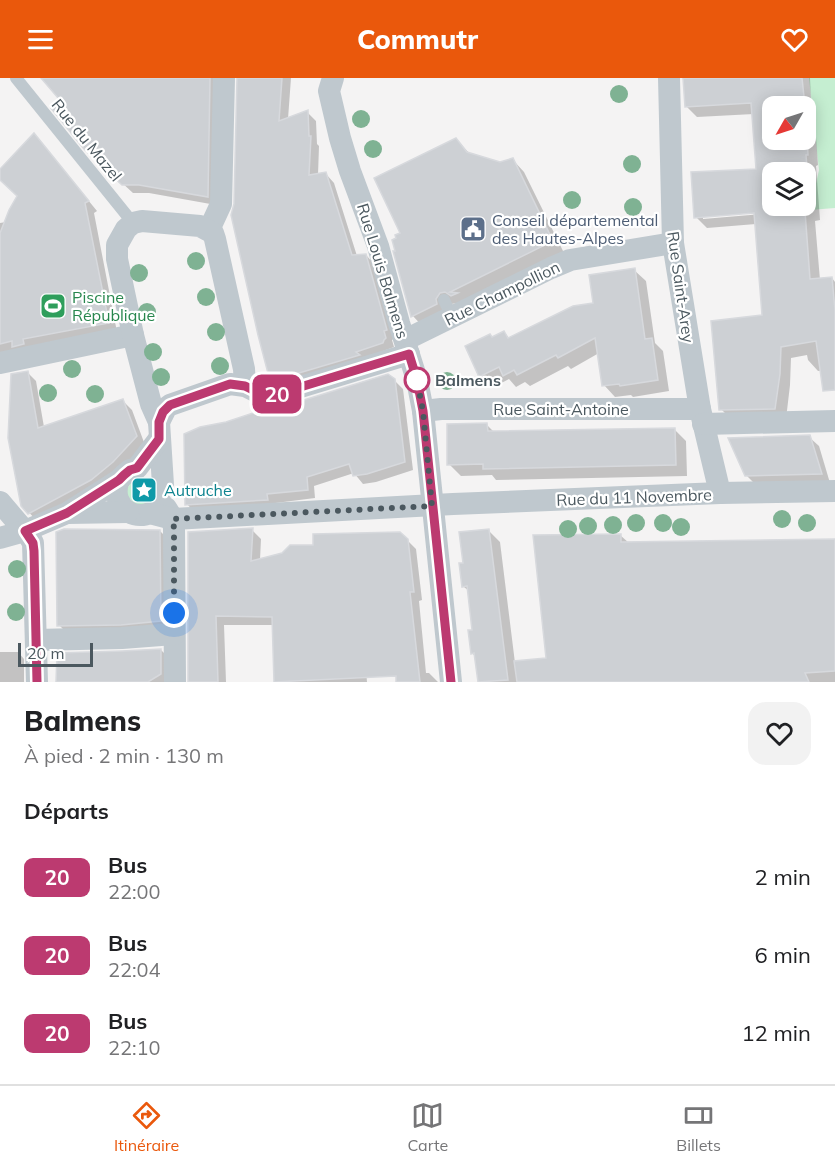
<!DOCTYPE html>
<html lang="fr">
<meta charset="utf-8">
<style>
:root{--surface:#fff;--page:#f2f2f2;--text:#202124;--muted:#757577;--line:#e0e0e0;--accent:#ea580c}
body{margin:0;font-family:Mulish,sans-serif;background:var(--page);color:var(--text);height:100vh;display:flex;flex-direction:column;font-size:22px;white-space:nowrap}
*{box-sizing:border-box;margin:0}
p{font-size:20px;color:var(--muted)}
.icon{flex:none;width:33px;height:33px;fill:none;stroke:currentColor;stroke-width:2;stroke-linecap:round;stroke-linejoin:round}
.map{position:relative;height:604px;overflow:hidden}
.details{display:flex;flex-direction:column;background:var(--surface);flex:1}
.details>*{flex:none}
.badge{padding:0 12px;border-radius:9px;font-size:21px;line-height:39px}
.needle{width:39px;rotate:231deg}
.buttons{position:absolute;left:762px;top:18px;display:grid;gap:12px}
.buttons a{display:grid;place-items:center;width:54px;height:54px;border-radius:12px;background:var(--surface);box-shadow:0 3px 15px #0003;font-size:30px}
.scale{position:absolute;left:18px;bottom:15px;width:75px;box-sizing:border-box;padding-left:6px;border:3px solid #4b585f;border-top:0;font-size:16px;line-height:21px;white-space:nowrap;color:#4b585f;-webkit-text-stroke:4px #fff;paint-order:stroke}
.you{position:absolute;width:30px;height:30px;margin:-15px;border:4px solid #fff;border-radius:50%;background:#1a73e8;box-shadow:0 0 0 9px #1a73e833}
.map>.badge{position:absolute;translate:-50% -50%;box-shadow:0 0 0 3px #fff}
h2{padding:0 24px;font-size:22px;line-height:54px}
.round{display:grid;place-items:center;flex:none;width:63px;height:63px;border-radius:18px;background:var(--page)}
.overview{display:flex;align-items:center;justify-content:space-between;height:102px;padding:0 24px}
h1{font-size:28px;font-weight:800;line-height:45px}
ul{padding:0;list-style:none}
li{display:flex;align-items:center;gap:18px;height:78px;padding:0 24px}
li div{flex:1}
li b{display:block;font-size:22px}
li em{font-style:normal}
li .badge{min-width:66px;font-weight:700;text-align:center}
header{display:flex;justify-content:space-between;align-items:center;height:78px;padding:0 24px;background:var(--accent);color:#fff;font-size:27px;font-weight:800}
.tabs{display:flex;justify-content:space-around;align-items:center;height:84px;border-top:2px solid var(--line);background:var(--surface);font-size:16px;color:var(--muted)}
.tabs a{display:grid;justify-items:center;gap:3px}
.tabs .selected{color:var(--accent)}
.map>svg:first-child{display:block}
</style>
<header><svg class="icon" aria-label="menu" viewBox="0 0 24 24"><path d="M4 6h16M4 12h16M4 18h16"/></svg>Commutr<svg class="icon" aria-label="heart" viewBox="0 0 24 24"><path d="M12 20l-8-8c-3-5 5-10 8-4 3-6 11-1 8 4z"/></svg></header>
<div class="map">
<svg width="835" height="604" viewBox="0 0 835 604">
<rect width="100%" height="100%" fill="#f4f3f3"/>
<g fill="#c5eed1">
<path d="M809 0H835V130L810 132 819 92Z"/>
<path d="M141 401C151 404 156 412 152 422L137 429 126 416C127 407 133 402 141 401Z"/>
</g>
<g fill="#0003" fill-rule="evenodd">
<path d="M43 0H222L216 127 149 115H133L94 79 61 21Z"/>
<path d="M239 0H291L288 41 307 34 316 43 317 66 319 68 318 97 326 96 334 105 357 178 366 177 374 186 395 260 392 262 394 269 280 311 272 303 236 127Z"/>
<path d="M684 0H810L812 41 815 44 818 87 816 88 820 142 815 143 820 202 832 200 835 204V291L818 293 808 282 807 277 791 280 790 307 786 341 732 342 721 331 763 239 756 146 707 150 696 139 758 92 754 36 697 39 687 29ZM772 28H806V62H772ZM772 94H806V128H772ZM761 133 762 136 703 141V138Z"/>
<path d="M456 61 470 76 500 85 513 82 524 94 564 175 458 225 451 226 424 250 413 238 395 174 402 156Z"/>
<path d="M43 67 97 133 94 135 117 254 0 277V145L6 144 18 118 0 100V93Z"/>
<path d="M634 192 646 203 655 265 663 273 669 313 633 319 631 317 615 319 604 307 599 275 571 291 568 288 530 308 525 304 516 309 509 301 492 310 481 298 492 261 504 254 510 261 594 226Z"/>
<path d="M28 295 36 303 44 349 123 323 132 332 145 367 122 393 38 444 22 427Z"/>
<path d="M394 302 403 311 413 392 376 404 363 406 354 395 314 408 315 420 195 435 187 426 278 331Z"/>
<path d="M486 346 495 355 675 352 686 363 687 398 496 402 492 397 461 398 449 386Z"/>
<path d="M809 359 819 368 830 405 756 407 746 397Z"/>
<path d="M252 452 261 461 260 482 407 462 416 471 422 522 419 523 426 595H429L438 604H397L387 504 359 506 367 604H275L273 547H224L226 604H190L189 455Z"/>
<path d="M160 453 166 459 167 549 65 553 59 547Z"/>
<path d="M489 453 500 464 515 585 547 582 620 457 629 465 835 462V604H480L476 579 472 575 473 553 469 513 464 509 465 486Z"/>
<path d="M161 572 170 581V604H58Z"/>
<path d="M0 574H18L24 581V604H0Z"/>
</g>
<g fill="#cdd0d4" stroke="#d7d9dd" stroke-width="1.5" fill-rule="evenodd">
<path d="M41 0H210L208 119 139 107H122L84 71 51 30 59 21Z"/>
<path d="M237 0H282L279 43 308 32 309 58H311L309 97 326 94 352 177 366 176 387 252 384 253 386 260 384 262 383 265 356 274 360 277 272 303H270L258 257 231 137 234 126Z"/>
<path d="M683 0H802L805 28H772V62H806V39L808 77H806L810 132 805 133 810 201 832 199 835 232V312L823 313 816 263 781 269 780 296 775 331 719 332 711 243 762 237 754 135 694 140 691 94 756 91 751 25 685 29ZM772 94H806V128H772Z"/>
<path d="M34 55 89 123 85 125 109 245 23 261 24 266 12 269V263L0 266V155L9 132 17 118 0 102V91Z"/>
<path d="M456 60 467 74 500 84 513 80 553 163 450 214 458 215 451 218 445 214 440 215 436 221 437 226 411 239 393 173H395L392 162 396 160 395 157 400 155 374 100Z"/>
<path d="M635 190 645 261 652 260 658 302 620 308 619 306 602 308 595 260 558 280 556 277 517 297 514 292 503 298 499 289 479 299 465 268 490 256 492 259 504 253 508 260 573 228 593 225 589 197Z"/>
<path d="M28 293 38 350 123 321 137 358 113 384 91 402 28 436 21 428 8 360 11 296Z"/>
<path d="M388 296 395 301 405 384 367 396 353 398 349 386 307 399 308 412 267 416 268 422 185 427 184 356 200 349 226 344 268 330H278Z"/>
<path d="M487 345 488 353 675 350 676 387 483 391V386L447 387V346Z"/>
<path d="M810 357 822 396 745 398 728 360Z"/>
<path d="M253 450 251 483 282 475 290 467H313V456L400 454 408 461 414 514H410L420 604H396V598L274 604 272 539 216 538 218 604H188V454Z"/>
<path d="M64 451 160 452 161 543 121 547 57 548 56 454Z"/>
<path d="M489 451 508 602 478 604 474 575 471 576 468 552H472L467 508 462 509 459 485H463L459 454Z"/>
<path d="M621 456V464L835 461V593L805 595 809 604H517L514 583 546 580 533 457Z"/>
<path d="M161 571V596L148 604H56L57 575 122 573Z"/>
</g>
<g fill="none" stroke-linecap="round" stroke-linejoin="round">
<g stroke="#bfc8ce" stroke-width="12">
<path d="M16 0 133 145"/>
<path d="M444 222 452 239"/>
</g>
<g stroke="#bfc8ce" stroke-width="22">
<path d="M333 0 329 13 340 60 350 93 378 168 399 245 417 302 423 333 451 604"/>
<path d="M669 0 673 165 700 331 720 415"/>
<path d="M209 152 221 126 224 0"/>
<path d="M405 262 551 190 570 182 673 165"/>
<path d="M0 285 133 257"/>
<path d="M423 333 441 331H700"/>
<path d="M159 344 166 330 170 327 230 306 245 308 263 317H274L409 276"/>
<path d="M703 346 835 343"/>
<path d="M119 402C107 431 144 451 161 425"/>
<path d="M163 407 159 344 151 326 133 257 117 181V167L126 151 133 145 142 143 200 148 213 155 215 161 244 291 245 308"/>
<path d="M0 424 29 458 33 465 37 604"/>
<path d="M166 430 173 441 174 451 175 604"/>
<path d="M68 435 128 434"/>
<path d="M150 435 173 441 453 426 720 415 835 413"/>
<path d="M0 460 25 453 67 435 119 402 124 397 130 392 137 390 159 361"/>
<path d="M36 562 122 560 174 556"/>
</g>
</g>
<g fill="#7fb293">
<circle cx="619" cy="16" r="9"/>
<circle cx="361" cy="41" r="9"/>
<circle cx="373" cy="71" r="9"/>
<circle cx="632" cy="86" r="9"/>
<circle cx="572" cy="122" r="9"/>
<circle cx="633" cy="129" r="9"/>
<circle cx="196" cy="183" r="9"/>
<circle cx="139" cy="195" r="9"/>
<circle cx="206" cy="219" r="9"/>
<circle cx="147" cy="234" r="9"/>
<circle cx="216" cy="254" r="9"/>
<circle cx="153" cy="274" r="9"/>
<circle cx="220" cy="288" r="9"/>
<circle cx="72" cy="291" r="9"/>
<circle cx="161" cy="299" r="9"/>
<circle cx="447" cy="303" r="9"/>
<circle cx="48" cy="315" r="9"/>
<circle cx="95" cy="316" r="9"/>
<circle cx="782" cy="441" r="9"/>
<circle cx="636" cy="445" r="9"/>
<circle cx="663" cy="445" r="9"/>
<circle cx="807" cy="445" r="9"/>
<circle cx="613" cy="447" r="9"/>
<circle cx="588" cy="448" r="9"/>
<circle cx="681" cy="449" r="9"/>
<circle cx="568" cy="451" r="9"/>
<circle cx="17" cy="491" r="9"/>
<circle cx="16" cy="534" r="9"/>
</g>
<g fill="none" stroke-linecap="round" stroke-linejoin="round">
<g stroke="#fff" stroke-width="14">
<path id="line" d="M37 604 34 473 33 465 25 453 67 435 119 402 124 397 130 392 137 390 159 361V344L163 334 170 327 230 306 245 308 263 317H274L409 276 417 302 423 333 451 604"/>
</g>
<use href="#line" stroke="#bc3a70" stroke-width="9"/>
<path stroke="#4b585f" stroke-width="6" stroke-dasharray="0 10.8" d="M174 535V451L173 441 432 428 423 333 417 302"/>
</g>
<defs>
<g id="civic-square" transform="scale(1.35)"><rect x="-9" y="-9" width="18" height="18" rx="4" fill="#5c6f8a" stroke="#fff"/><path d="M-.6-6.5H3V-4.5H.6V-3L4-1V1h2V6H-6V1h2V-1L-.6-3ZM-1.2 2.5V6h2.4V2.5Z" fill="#fff"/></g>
<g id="stadium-square" transform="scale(1.35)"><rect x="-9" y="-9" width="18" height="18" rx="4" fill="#2e9e5b" stroke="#fff"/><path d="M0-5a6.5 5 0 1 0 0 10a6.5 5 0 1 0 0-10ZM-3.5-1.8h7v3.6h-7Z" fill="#fff"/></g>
<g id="sight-square" transform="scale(1.35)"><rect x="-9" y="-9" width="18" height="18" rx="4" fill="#0f9aa8" stroke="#fff"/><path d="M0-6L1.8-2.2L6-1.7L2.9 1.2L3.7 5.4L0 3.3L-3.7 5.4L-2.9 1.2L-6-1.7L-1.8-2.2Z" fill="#fff"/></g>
</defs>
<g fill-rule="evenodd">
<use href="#civic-square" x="473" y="151"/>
<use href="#stadium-square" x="53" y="228"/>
<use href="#sight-square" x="144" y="412"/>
</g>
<circle fill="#fff" stroke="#bc3a70" stroke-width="3" cx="417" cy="302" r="12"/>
<g text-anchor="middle" stroke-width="4.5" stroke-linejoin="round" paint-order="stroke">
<g font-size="16" fill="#4b585f" stroke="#fff">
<text transform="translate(87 62) rotate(51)" y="6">Rue du Mazel</text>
<text transform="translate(383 193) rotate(73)" y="6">Rue Louis Balmens</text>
<text transform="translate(681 209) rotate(82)" y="6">Rue Saint-Arey</text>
<text transform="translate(502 215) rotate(-26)" y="6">Rue Champollion</text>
<text x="561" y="337">Rue Saint-Antoine</text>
<text transform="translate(634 419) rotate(-2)" y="6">Rue du 11 Novembre</text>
</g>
<g font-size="16" fill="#4e5e75" stroke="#fff" text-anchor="start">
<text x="492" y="148">Conseil départemental<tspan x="492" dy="18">des Hautes-Alpes</tspan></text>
</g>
<g font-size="16" fill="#27864d" stroke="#fff" text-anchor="start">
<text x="72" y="225">Piscine<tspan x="72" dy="18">République</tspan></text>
</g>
<g font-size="16" font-weight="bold" fill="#4b585f" stroke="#fff" text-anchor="start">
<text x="435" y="308">Balmens</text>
</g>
<g font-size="16" fill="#0d838f" stroke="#fff" text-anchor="start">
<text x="164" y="418">Autruche</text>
</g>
</g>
</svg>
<div class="buttons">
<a><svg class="needle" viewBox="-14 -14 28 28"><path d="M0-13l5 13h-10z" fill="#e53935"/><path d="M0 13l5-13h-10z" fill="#757577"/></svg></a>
<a><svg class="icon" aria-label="layers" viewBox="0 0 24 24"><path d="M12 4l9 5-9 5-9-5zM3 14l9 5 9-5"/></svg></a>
</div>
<div class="scale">20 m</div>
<div class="you" style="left:174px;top:535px"></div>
<b class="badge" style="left:277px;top:316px;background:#bc3a70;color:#fff">20</b>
</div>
<section class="details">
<div class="overview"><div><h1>Balmens</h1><p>À pied · 2 min · 130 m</p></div><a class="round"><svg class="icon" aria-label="heart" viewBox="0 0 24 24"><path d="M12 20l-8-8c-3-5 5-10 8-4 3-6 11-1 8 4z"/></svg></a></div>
<h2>Départs</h2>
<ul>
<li><span class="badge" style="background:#bc3a70;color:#fff">20</span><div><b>Bus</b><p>22:00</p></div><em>2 min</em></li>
<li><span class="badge" style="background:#bc3a70;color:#fff">20</span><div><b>Bus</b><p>22:04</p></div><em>6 min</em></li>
<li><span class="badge" style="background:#bc3a70;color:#fff">20</span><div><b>Bus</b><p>22:10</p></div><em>12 min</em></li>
</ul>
</section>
<nav class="tabs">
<a class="selected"><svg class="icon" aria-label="directions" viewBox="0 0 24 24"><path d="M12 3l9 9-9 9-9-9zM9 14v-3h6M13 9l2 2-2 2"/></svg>Itinéraire</a>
<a><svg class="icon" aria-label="map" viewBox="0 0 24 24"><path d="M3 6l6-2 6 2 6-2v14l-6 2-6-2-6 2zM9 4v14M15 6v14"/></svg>Carte</a>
<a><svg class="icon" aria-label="tickets" viewBox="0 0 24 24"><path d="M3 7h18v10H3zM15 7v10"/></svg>Billets</a>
</nav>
